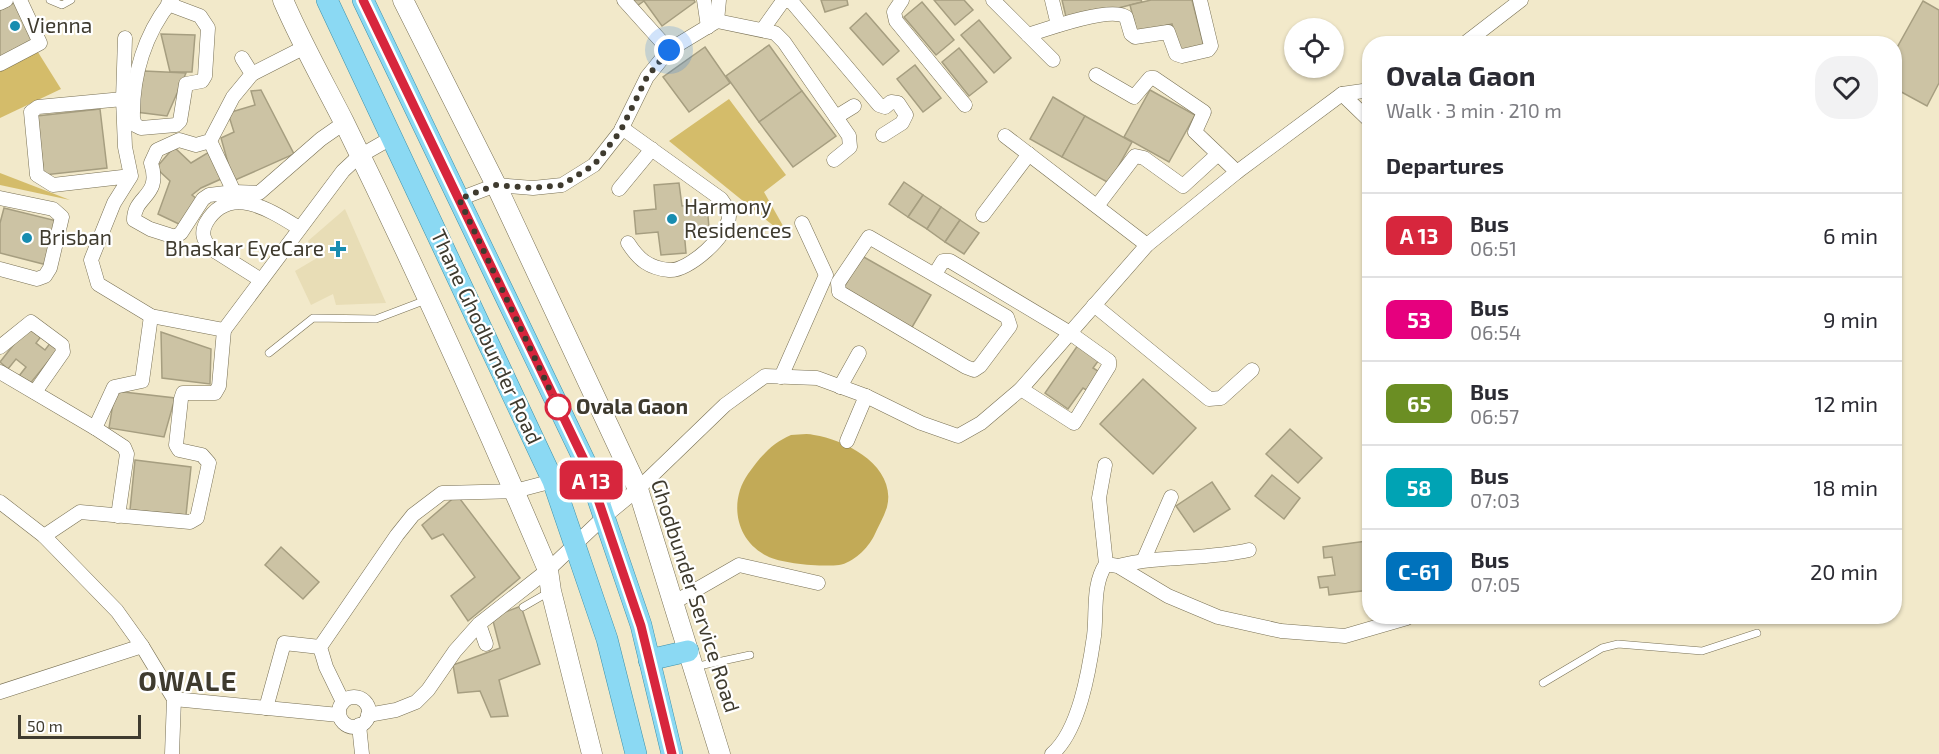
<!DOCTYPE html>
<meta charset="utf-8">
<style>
:root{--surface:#fff;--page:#f2f2f3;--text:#2b2b33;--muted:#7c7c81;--line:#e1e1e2}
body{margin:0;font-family:"Exo 2",sans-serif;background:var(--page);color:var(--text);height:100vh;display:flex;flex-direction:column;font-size:22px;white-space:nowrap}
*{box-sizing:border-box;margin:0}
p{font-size:20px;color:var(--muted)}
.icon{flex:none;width:33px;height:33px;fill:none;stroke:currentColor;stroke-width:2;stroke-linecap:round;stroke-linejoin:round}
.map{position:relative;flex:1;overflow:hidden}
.panel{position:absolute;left:1362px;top:36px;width:540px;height:588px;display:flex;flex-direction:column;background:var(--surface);border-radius:24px;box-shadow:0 2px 4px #0004}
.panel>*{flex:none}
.badge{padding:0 12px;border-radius:9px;font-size:21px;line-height:39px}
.fabs{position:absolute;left:1284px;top:18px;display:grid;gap:12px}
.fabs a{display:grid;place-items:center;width:60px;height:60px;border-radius:50%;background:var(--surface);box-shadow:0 2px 4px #0004;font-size:30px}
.scale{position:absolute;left:18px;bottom:15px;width:123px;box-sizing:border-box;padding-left:6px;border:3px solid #3f3b2f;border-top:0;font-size:16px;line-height:21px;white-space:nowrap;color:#3f3b2f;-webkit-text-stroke:4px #fff;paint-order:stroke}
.you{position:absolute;width:30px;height:30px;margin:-15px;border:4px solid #fff;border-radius:50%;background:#1a73e8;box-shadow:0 0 0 9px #1a73e833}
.map>.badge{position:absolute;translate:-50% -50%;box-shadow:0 0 0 3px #fff}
h2{padding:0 24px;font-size:22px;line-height:54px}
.round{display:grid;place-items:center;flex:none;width:63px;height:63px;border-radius:24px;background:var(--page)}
.head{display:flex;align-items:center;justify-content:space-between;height:102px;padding:0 24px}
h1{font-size:28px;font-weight:700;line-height:45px}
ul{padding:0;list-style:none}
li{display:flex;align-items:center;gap:18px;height:84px;padding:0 24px;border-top:2px solid var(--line)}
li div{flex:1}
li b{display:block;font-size:22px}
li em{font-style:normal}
li .badge{min-width:66px;font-weight:700;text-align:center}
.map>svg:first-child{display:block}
</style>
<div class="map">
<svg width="1939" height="754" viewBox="0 0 1939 754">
<rect width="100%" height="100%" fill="#f2e9ca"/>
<path fill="#e8ddb6" d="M345 209 386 303 336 305 333 294 311 305 295 271 317 258 308 241Z"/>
<g fill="#d4bc6a">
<path d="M36 49 61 89 0 118V67Z"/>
<path d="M729 99 786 175 764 192 791 240 669 141Z"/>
<path d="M0 173 70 200 0 185Z"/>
</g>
<path fill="#c2aa57" d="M791 435C798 435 807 433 814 435 847 440 897 467 887 507 884 517 878 527 874 536 868 548 853 563 839 565 823 567 782 564 767 556 735 540 729 501 748 474 760 457 772 443 791 435Z"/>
<g fill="#ccc3a4" stroke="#a69e80" stroke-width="1.5">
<path d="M633 0H694L695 2 662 26 644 1 637 6Z"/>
<path d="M821 0H847L848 5 825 12Z"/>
<path d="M934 0H964L973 10 955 25Z"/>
<path d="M1062 0H1141L1142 2 1067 21Z"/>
<path d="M1151 0H1192L1204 47 1180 53 1172 24 1137 33 1130 5Z"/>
<path d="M18 1 37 42 0 59V10Z"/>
<path d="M1923 1 1939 10V83L1927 106 1894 88V53Z"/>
<path d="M922 2 954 40 936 55 904 17Z"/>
<path d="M866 13 899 51 883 65 850 28Z"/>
<path d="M979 20 1011 58 994 73 961 35Z"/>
<path d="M161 34 195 35 192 72H170Z"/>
<path d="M769 45 802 91 759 122 726 76Z"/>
<path d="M705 47 730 83 689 112 663 77Z"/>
<path d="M959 48 987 82 969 96 942 62Z"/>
<path d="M915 65 941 98 923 112 897 79Z"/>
<path d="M144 71 186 73 167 116 136 112Z"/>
<path d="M261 90 294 154 233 181 221 138 234 132 228 113 255 105 251 91Z"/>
<path d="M1150 90 1195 115 1169 162 1124 137Z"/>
<path d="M802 91 836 136 793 167 759 122Z"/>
<path d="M1053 97 1085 116 1062 157 1030 139Z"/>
<path d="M100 109 107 168 44 175 37 116Z"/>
<path d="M1085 116 1132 142 1109 183 1062 157Z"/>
<path d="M174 147 191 163 209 152 221 179 201 188 192 195 197 199 181 225 158 214 170 181 156 168Z"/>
<path d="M904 182 923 195 908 217 889 204Z"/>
<path d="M679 183 682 206 707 204 709 228 684 230 686 253 661 255 658 232 636 234 634 211 656 209 654 185Z"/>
<path d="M923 195 941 207 927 229 908 217Z"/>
<path d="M941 207 960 220 945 242 927 229Z"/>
<path d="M4 208 57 221 47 265 0 253V223Z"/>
<path d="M960 220 979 233 964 254 945 242Z"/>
<path d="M862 256 931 295 911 329 842 291Z"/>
<path d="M30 324 43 334 36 343 45 350 51 342 59 348 29 385 19 376 26 367 16 359 8 369 0 362Z"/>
<path d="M161 332 211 349 210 384 162 378Z"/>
<path d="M1078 345 1099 360 1093 368 1101 373 1088 391 1083 388 1068 409 1045 393Z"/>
<path d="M1143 379 1196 428 1153 474 1100 424Z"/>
<path d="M115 391 175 398 164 437 109 428Z"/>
<path d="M1290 429 1322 458 1298 483 1266 454Z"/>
<path d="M135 460 191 467 186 515 130 510Z"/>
<path d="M1272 475 1300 498 1284 519 1255 496Z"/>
<path d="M1212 482 1230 509 1194 532 1176 506Z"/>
<path d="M457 495 520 578 468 621 451 596 475 577 443 534 432 539 422 525Z"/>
<path d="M1367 541H1370V590L1329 595 1328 587 1320 588 1318 577 1335 575 1332 557 1324 558 1323 547Z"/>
<path d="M281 547 319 582 303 599 265 565Z"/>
<path d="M521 606 540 664 499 680 508 716 491 717 480 691 458 693 453 665 500 648 492 617Z"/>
</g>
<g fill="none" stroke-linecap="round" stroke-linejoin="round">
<g stroke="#787054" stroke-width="8">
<g id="lane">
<path d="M50 0 62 5 71 0"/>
<path d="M269 353 313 318 376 319 426 300"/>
<path d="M523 607 549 592"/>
<path d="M694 667 750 655"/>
<path d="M1543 683 1602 648 1618 644 1702 651 1757 633"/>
</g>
</g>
<g stroke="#787054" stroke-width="15">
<g id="street">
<path d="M624 0 669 50"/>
<path d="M704 0 708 27"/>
<path d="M902 0 894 12 896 21 965 105"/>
<path d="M993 0 1053 60"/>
<path d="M1052 0 1058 25"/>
<path d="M0 3 6 0"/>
<path d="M168 4 200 16 208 28 205 76 202 81 186 84 180 121 176 125 141 128 135 125 133 118C132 75 145 33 172 0"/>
<path d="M717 21 719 0"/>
<path d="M763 29 783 1H791L879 105 885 107 891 102 898 103 906 115 902 123 883 135"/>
<path d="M1028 35C1046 29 1111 6 1126 17L1131 34 1135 37 1168 32 1176 54 1182 56 1208 50 1211 46 1200 0"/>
<path d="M1464 44 1521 0"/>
<path d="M0 64 40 43 20 0"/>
<path d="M252 74 303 48"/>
<path d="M1096 75 1134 97 1150 78H1154L1204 112 1195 132 1237 172"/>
<path d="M1342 94 1370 121"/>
<path d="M123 99 125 38"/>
<path d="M836 117 854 106"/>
<path d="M622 128 721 199C724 203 729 210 729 216 729 235 688 272 669 270 649 268 639 260 628 243"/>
<path d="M1005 136 1147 245"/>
<path d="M210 141 234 192 209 195 203 199 181 233 175 237 150 229 134 220C134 195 162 197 151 163L157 150 179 140 196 145 210 141 233 97 252 74 242 58"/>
<path d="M619 189 652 149"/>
<path d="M234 192 259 193 321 139 344 123"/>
<path d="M0 198 53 209 62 217 50 268 45 276 37 279 0 269"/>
<path d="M459 199 496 185 533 188 562 185 594 165 620 132 647 77 669 50 717 21 775 33 784 42 849 136 850 147 834 160"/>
<path d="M1097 206 1135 156 1144 158 1183 186 1218 154"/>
<path d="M983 215 1029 154"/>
<path d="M869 237 1007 317 1010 326 980 366 974 370 966 367 839 292 838 283Z"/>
<path d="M935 274 943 261H950L1070 333 1109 361V366L1074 423 1021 389"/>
<path d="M261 280 210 248C203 239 201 233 206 223 229 183 270 210 299 228"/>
<path d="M1094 305 1209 399 1221 398 1252 370"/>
<path d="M224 330 343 171 358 157 393 137"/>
<path d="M0 347 31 322 62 345 63 352 35 392"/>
<path d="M0 372 95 428"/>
<path d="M781 377 826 275 802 223"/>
<path d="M840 387 859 353"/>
<path d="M847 441 866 396"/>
<path d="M1105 465 1099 498 1106 564"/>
<path d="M0 502 44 536 117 611 142 646 174 699 172 754"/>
<path d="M118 516 127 454 124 447 95 428 114 387 142 381 151 316"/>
<path d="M44 536 80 512 190 522 197 518 209 463 202 455 179 450 176 445 181 399 183 393H215L219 386 224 330 151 316 98 284 91 260 114 203 131 176 125 147 123 99 38 107 31 112 37 175 53 185 131 176"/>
<path d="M1144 559 1171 497"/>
<path d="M1118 566C1161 555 1206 560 1249 550"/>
<path d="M673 603 739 565 818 583"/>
<path d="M479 624 486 644"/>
<path d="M0 692 142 646"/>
<circle cx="354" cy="712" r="15"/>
<path d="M174 699 339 715"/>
<path d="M343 702 326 667 320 647 397 535 413 515 442 493 515 491 553 481"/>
<path d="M266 708 284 643 320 647"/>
<path d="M368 715 396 710 416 702 428 690 455 651 479 624 548 570 604 517 638 489 725 405 765 376 817 378 866 396 921 423 958 436 981 423 1021 389 1147 245 1237 172 1342 94 1370 90"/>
<path d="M359 725 362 754"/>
<path d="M1052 754C1079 731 1089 671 1094 636 1097 612 1092 585 1106 564L1118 566 1168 596 1218 617 1281 631 1345 636 1407 618"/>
</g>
</g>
<g stroke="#787054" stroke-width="21">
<g id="secondary">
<path d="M283 0C301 42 323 81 344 122 416 269 484 419 548 570L551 591 592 754"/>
<path d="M403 0 496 185 638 489 720 754"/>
</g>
</g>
<g stroke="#3e91a9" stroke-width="22">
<g id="primary">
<path d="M327 0 553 481 607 639 636 754"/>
<path d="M363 0 586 464 641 625 672 754"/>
<path d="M649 660 688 651"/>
</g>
</g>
<use href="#lane" stroke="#fff" stroke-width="7"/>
<use href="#street" stroke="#fff" stroke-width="14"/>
<use href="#secondary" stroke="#fff" stroke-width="20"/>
<use href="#primary" stroke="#8bd9f3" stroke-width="21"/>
</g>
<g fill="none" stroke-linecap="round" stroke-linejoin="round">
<g stroke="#fff" stroke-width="14">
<path id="line" d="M363 0 586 464 641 626 672 754"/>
</g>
<use href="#line" stroke="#d7263d" stroke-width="9"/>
<path stroke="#3f3b2f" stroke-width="6" stroke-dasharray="0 10.8" d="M558 407 459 199 496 185 533 188 562 185 594 165 620 132 647 77 669 50"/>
</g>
<g fill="#188db0" stroke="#fff" stroke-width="2">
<circle cx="15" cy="26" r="6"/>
<circle cx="672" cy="219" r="6"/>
<circle cx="27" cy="238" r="6"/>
<path d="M335 240h6v6h6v6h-6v6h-6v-6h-6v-6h6z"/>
</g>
<circle fill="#fff" stroke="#d7263d" stroke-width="3" cx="558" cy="407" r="12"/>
<g text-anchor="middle" stroke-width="4.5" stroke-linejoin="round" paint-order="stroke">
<g font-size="21" fill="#3f3b2f" stroke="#fff" text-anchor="start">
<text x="27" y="33">Vienna</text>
<text x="684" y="214">Harmony<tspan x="684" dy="24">Residences</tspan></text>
<text x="39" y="245">Brisban</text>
<text x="324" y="256" text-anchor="end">Bhaskar EyeCare</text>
</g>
<g font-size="21" fill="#3f3b2f" stroke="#fff">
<text transform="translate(486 337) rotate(65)" y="7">Thane Ghodbunder Road</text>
<text transform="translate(695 596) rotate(72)" y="7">Ghodbunder Service Road</text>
</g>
<g font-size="21" font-weight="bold" fill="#3f3b2f" stroke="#fff" text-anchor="start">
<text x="576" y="414">Ovala Gaon</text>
</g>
<g font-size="27" font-weight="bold" letter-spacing="1.5" fill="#3f3b2f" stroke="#fff">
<text x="188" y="691">OWALE</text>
</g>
</g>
</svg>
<div class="fabs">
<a><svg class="icon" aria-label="locate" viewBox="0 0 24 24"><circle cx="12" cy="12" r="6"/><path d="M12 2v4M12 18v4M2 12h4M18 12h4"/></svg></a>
</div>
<div class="scale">50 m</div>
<div class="you" style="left:669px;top:50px"></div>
<b class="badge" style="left:591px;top:480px;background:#d7263d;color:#fff">A 13</b>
<section class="panel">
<div class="head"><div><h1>Ovala Gaon</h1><p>Walk · 3 min · 210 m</p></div><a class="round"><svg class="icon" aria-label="heart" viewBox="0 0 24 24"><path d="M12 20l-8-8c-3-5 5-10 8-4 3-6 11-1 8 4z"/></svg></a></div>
<h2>Departures</h2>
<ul>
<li><span class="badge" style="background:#d7263d;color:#fff">A 13</span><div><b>Bus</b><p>06:51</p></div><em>6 min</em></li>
<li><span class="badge" style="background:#e6007e;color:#fff">53</span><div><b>Bus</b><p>06:54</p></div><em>9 min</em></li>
<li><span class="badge" style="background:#6b8e23;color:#fff">65</span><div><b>Bus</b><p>06:57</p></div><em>12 min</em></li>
<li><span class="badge" style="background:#00a3b4;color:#fff">58</span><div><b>Bus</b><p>07:03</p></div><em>18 min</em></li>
<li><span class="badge" style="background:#0072bc;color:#fff">C-61</span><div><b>Bus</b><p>07:05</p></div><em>20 min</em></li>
</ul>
</section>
</div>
